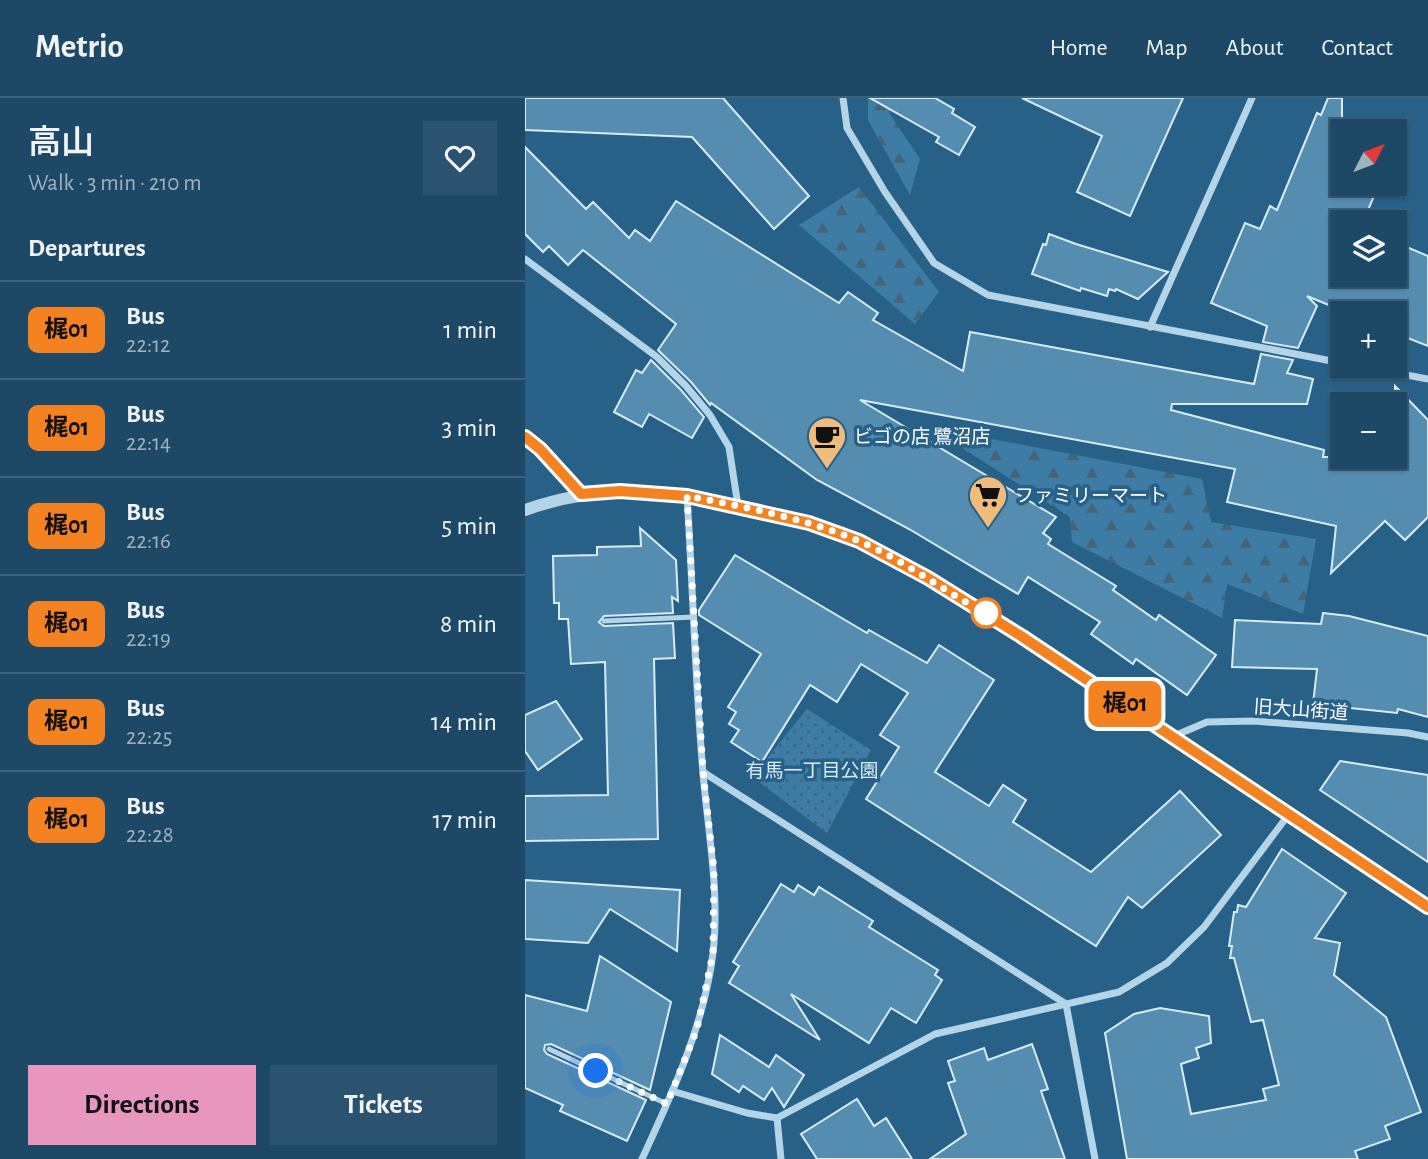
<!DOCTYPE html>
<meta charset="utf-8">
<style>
:root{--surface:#1e4966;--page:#2b536f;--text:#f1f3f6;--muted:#a1b2bf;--line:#3c617a;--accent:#e797bd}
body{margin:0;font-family:"Alegreya Sans","Noto Sans JP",sans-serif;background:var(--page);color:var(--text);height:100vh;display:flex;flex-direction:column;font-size:26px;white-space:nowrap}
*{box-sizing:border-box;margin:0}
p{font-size:23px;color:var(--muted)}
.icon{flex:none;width:38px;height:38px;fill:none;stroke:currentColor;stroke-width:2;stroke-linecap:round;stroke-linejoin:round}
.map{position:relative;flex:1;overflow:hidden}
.side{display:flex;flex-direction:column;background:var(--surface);width:525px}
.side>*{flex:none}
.badge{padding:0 14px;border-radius:10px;font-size:24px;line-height:46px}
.needle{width:46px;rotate:48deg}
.tools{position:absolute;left:805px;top:21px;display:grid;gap:14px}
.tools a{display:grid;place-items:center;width:77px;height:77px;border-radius:0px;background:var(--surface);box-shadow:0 2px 5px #0004,0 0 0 2px var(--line);font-size:35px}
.you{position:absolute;width:35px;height:35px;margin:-18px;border:5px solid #fff;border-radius:50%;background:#1a73e8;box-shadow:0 0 0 10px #1a73e833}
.map>.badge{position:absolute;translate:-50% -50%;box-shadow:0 0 0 4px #fff}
h2{padding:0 28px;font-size:26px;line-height:63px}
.round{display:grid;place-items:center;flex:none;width:74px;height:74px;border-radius:0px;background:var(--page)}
.overview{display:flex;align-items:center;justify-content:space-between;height:119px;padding:0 28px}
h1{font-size:33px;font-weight:600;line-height:52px}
.action{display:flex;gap:14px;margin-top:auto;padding:14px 28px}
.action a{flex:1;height:80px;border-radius:0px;background:var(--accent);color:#111;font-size:28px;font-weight:600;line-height:80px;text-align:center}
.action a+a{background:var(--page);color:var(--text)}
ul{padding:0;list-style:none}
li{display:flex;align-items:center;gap:21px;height:98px;padding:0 28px;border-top:2px solid var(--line)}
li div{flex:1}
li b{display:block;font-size:26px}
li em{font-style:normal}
li .badge{min-width:77px;font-weight:700;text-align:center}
header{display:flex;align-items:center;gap:42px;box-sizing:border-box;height:98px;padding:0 35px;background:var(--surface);border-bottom:2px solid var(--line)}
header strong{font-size:33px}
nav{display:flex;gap:38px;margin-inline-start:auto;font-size:24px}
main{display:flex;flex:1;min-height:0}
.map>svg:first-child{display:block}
</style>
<header>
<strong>Metrio</strong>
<nav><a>Home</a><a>Map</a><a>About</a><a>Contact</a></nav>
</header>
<main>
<section class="side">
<div class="overview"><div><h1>高山</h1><p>Walk · 3 min · 210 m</p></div><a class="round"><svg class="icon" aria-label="heart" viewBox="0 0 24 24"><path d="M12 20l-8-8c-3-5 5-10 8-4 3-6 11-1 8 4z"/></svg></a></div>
<h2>Departures</h2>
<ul>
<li><span class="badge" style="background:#f58220;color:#111">梶01</span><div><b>Bus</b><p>22:12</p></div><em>1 min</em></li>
<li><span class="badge" style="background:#f58220;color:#111">梶01</span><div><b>Bus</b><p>22:14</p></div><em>3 min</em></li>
<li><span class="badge" style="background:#f58220;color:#111">梶01</span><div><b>Bus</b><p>22:16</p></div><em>5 min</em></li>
<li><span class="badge" style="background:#f58220;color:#111">梶01</span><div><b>Bus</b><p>22:19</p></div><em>8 min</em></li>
<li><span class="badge" style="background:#f58220;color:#111">梶01</span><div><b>Bus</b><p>22:25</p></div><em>14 min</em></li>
<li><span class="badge" style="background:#f58220;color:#111">梶01</span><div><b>Bus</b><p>22:28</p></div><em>17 min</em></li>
</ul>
<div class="action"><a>Directions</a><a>Tickets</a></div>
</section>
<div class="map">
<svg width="903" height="1061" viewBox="0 0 903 1061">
<defs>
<pattern id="forest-firs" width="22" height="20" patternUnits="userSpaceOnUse" patternTransform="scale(1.75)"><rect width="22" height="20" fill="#3d7ca4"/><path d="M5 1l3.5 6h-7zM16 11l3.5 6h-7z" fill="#446478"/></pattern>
<pattern id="park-dots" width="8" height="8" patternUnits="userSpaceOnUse" patternTransform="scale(1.75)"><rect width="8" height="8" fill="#3d7ca4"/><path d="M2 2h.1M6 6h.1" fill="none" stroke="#446478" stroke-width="1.8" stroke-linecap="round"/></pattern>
</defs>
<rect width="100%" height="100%" fill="#286188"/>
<g fill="url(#forest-firs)">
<path d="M343 0H373L364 15 395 61 385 97 343 22Z"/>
<path d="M334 89 414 194 390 226 274 127Z"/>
<path d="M430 334 677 381 686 424 791 441 778 516 702 486 697 520 547 444 545 419 431 346Z"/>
</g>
<path fill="url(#park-dots)" d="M282 611 346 652 302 735 227 679Z"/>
<g fill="#558db1" stroke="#d8ebf7" stroke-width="2">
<path d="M0 0H198L284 98 249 131 167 39 0 32Z"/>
<path d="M345 0H410L429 11 427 15 450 29 434 57 411 44 414 39Z"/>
<path d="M497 0H658L605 118 552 94 577 38Z"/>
<path d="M803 0H817V86H854L838 124H817V177H870V144L903 158V248L870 235V215H823L782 198 792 208 773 250 738 244 742 228 686 205 720 125 735 131 745 108 752 112 792 15 796 17Z"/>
<path d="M0 49 61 111 68 104 104 140 110 132 125 143 151 103 314 205 323 194 353 215 348 222 438 273 445 234 729 286 736 256 768 262 762 275 788 281 782 306H647L646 312 799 352 798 359H870V288L903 322V419L880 442 860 423 806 475 811 428 702 404 710 371 335 302 531 419 518 435 526 441 523 446 591 488 588 492 631 522 634 517 691 557 662 597 611 561 608 566 566 536 575 524 503 479 493 496 384 431 292 382 186 305 185 307 166 284 133 252 151 226 58 152 43 167 24 148 18 154 0 136Z"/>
<path d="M524 136 551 146 643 174 613 201 591 191 590 193 584 191 582 198 556 190 555 193 507 176 518 146 521 147Z"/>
<path d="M126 262 156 292 179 319 167 340 124 316 117 329 89 314 111 272 117 275Z"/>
<path d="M115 430 151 462 153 503 147 499 148 515 79 518 74 524 79 528 148 525 150 560 129 561 133 741 0 743V698L83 697 80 564 46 566 43 521H34V505H29L28 458 72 457V449L116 448Z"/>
<path d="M210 457 342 535 344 532 402 565 414 547 469 582 410 674 464 708 478 687 501 702 488 724 566 774 655 693 696 737 617 810 603 799 571 848 341 701 374 649 355 637 383 595 336 566 312 604 285 587 237 664 206 644 214 632 204 626 211 614 203 609 236 556 174 517V512Z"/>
<path d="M798 515 824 518 903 538V619L873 611 872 615 788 606 792 571 707 569 710 522 796 526Z"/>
<path d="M31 603 57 641 13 672 0 653V617Z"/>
<path d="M815 663 903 677V764L795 692Z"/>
<path d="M757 751 821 795 790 840 815 845 809 877 861 919 896 1014 860 1028 865 1041 830 1053 833 1061H602L580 935 609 916 635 910 684 918 686 945 671 950 674 960 656 966 666 1016 741 1002 738 991 754 987 738 922 726 924 709 860H705L707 848H704L709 814H712L713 807 721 809Z"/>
<path d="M0 782 155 792 152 853 85 811 63 845 0 841Z"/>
<path d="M256 786 269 794 273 787 289 797 294 789 348 823 344 829 413 872 410 877 417 882 391 925 366 910 344 945 266 896 295 942 204 885 214 868 208 864Z"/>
<path d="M75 858 146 904 125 992 26 946 20 947 19 952 22 956 121 1002 102 1043 35 1013 38 1007 0 990V897L62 913Z"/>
<path d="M195 937 244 969 251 957 279 977 259 1009 247 990 239 1002 218 988 214 994 187 976Z"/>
<path d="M507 946 523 991 516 993 540 1061H405L441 1036 423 985 430 983 423 963 459 950 463 962Z"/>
<path d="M332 1001 349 1028 361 1020 387 1061H292L276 1036Z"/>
</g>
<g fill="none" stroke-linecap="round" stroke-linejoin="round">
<g stroke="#b4d4e8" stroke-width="5">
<path d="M79 523 169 519"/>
<path d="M24 951 142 1006"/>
</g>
<g stroke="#b4d4e8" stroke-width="7">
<path d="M318 0 322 30 360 94 409 165 463 197 817 265"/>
<path d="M0 161 132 259 161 288 185 317 204 349 213 408"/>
<path d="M625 229 727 0"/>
<path d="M833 268 903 281"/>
<path d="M649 638 682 624 729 623 883 635 903 639"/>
<path d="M178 674 541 906 570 1061"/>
<path d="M147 993 222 1015 252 1020 410 936 594 894 642 865 679 829 764 716"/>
<path d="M252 1020 256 1061"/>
<path d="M117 1061C147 996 179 928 188 855 195 795 183 735 178 675 170 583 168 490 162 398"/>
</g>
<g stroke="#b4d4e8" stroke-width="12">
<path d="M0 340 14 351 56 396"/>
<path d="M0 412C67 388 123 391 192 404 240 413 289 424 334 443 376 461 415 487 454 511 514 548 572 587 631 627 721 688 812 748 903 809"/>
</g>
</g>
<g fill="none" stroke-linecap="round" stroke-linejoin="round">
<g stroke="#fff" stroke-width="16">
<path id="line" d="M0 339 15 351 56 396 95 393 162 398 284 425 334 443 403 480 496 538 903 809"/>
</g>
<use href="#line" stroke="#f58220" stroke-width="10"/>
<path stroke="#fff" stroke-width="7" stroke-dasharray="0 12.6" d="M71 973 142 1006 172 931 188 855 189 772 178 674 162 398C220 409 279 420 334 443 379 462 418 493 461 515"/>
</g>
<defs>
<g id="cafe-pin" transform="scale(2.0125)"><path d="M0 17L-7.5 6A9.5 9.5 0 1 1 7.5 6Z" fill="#f0bc7b" stroke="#286188"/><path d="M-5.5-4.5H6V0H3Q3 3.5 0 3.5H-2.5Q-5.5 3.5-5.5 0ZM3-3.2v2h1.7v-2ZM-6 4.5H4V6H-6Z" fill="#111"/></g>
<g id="supermarket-pin" transform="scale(2.0125)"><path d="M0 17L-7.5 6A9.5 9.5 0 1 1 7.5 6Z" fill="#f0bc7b" stroke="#286188"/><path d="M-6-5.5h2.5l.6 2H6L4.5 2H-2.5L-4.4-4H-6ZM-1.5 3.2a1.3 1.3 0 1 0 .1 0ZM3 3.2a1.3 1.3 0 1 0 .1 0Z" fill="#111"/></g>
</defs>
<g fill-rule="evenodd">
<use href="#cafe-pin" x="302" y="338"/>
<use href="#supermarket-pin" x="463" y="397"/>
</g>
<circle fill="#fff" stroke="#f58220" stroke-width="3.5" cx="461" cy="515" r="14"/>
<g text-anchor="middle" stroke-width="7" stroke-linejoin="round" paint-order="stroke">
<g font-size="19" fill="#fff" stroke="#286188" text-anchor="start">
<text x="329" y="345">ビゴの店 鷺沼店</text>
<text x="490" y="404">ファミリーマート</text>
</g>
<g font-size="19" fill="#fff" stroke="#286188">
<text transform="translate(776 611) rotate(4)" y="7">旧大山街道</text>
</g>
<g font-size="19" fill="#d8ebf7" stroke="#286188">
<text x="287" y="679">有馬一丁目公園</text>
</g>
</g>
</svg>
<div class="tools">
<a><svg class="needle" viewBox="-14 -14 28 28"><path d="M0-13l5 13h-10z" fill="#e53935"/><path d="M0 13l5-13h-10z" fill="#a1b2bf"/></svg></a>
<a><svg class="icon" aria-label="layers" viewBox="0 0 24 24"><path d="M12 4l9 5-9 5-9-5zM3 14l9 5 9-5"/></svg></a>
<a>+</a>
<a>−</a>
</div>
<div class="you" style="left:71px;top:973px"></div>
<b class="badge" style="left:600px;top:606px;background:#f58220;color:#111">梶01</b>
</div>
</main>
